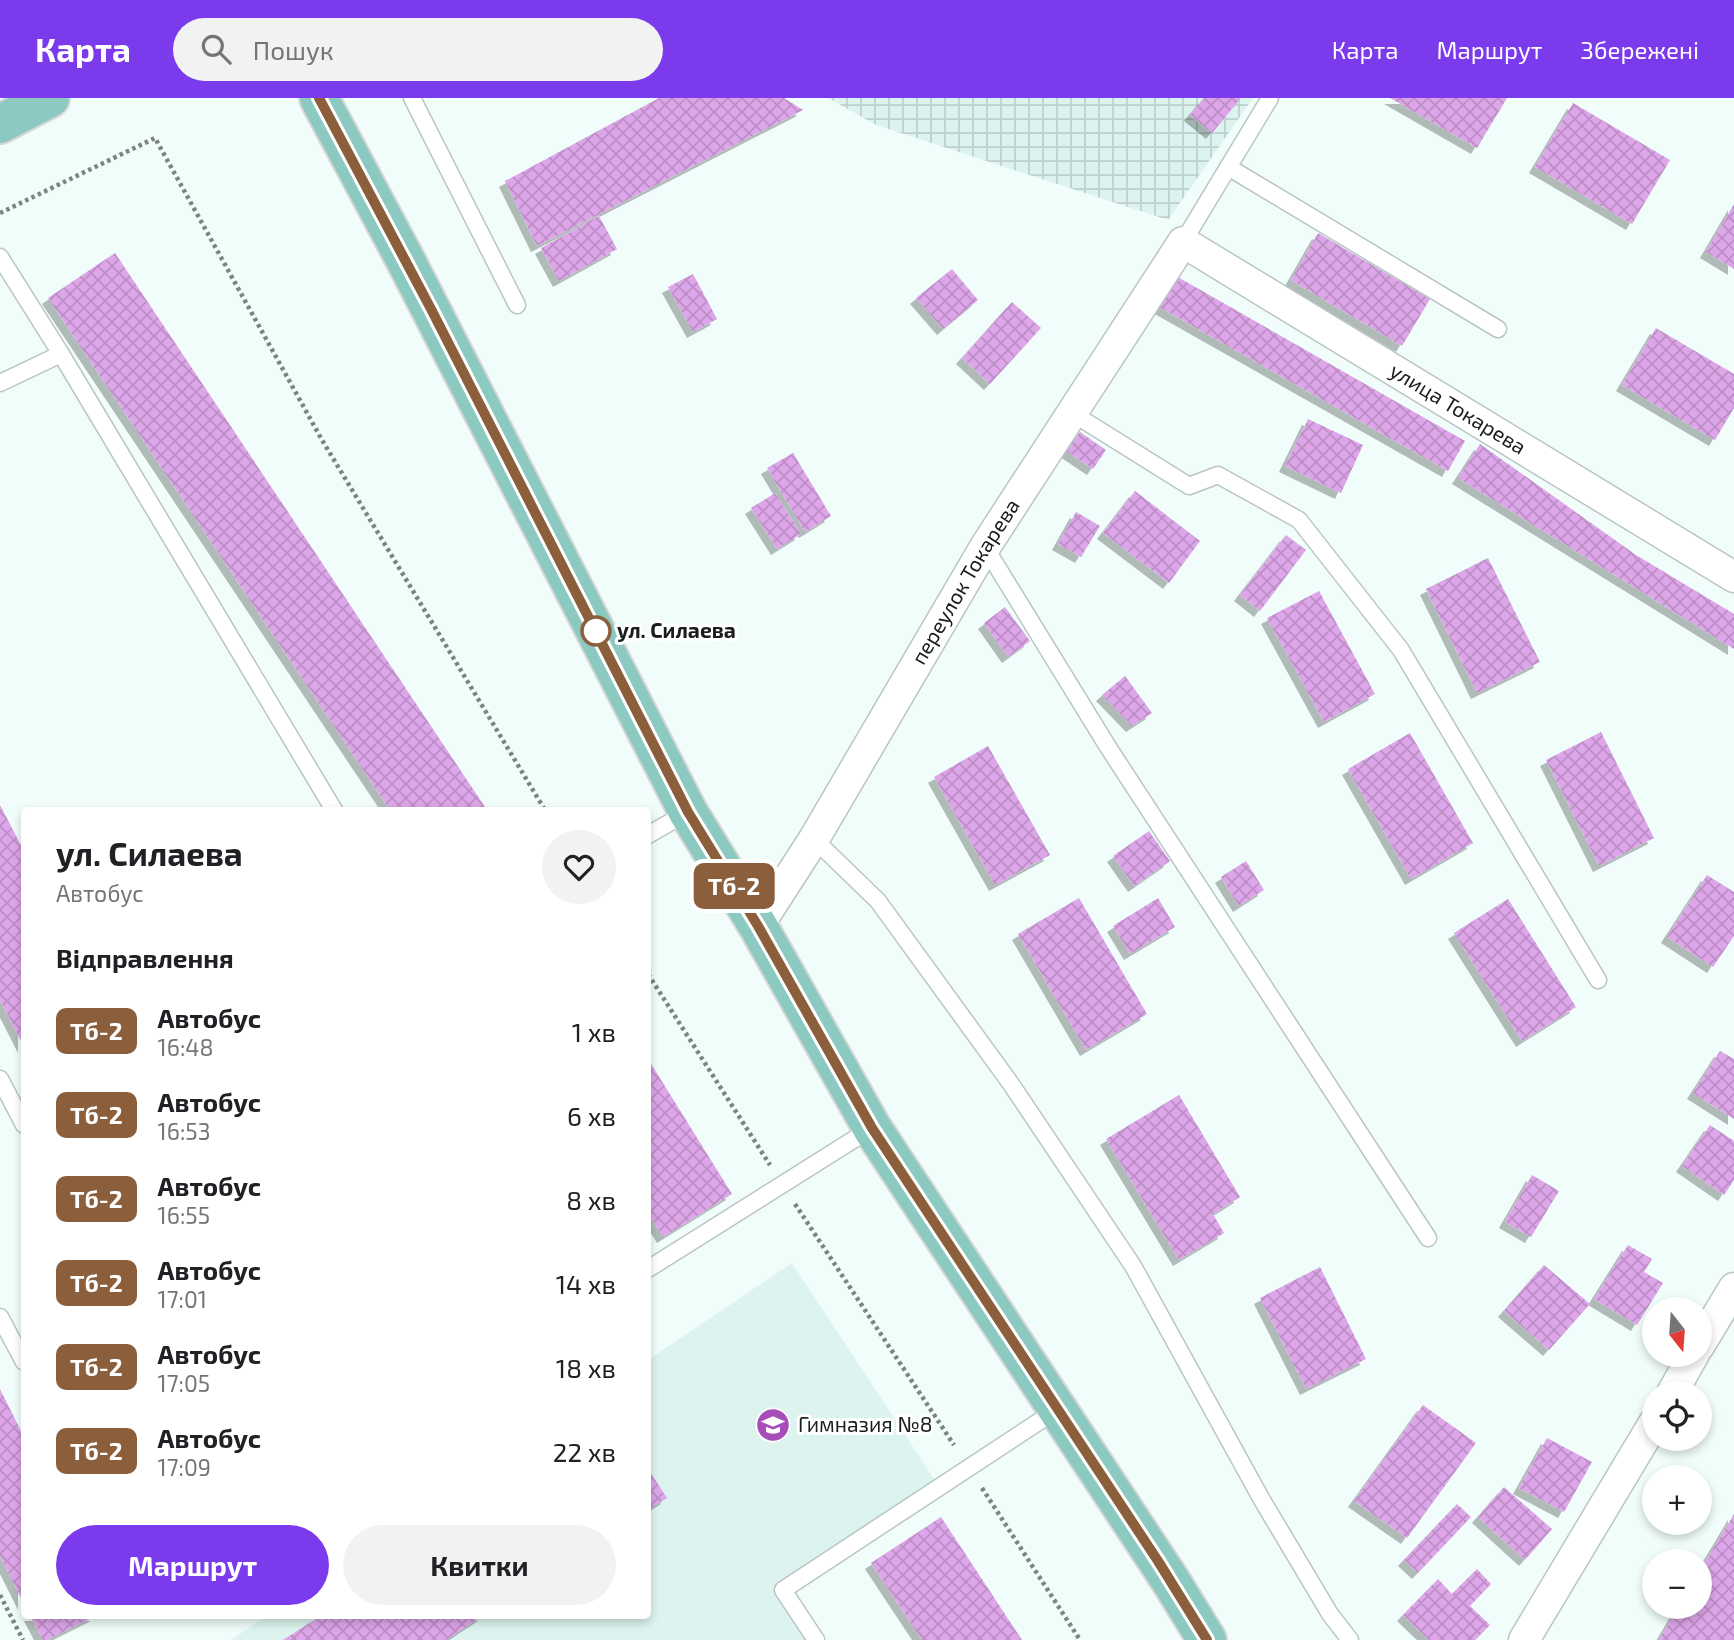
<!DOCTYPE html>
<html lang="uk">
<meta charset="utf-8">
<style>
:root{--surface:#fff;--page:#f2f2f2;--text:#202124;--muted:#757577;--accent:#7c3aed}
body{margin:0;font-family:"Exo 2",sans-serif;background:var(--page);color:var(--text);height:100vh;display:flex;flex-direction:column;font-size:26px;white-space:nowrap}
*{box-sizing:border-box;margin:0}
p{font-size:23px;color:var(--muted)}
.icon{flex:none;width:38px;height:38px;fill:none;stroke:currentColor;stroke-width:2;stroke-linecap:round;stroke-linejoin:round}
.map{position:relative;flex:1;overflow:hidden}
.details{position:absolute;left:21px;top:709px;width:630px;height:812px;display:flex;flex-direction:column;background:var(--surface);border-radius:7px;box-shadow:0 4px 10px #0003}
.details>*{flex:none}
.badge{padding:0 14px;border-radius:10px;font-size:24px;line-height:46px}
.needle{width:46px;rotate:163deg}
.tools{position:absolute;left:1642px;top:1199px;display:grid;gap:14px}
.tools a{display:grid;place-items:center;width:70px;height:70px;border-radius:50%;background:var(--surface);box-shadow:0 4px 10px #0003;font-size:35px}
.map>.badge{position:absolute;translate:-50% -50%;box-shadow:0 0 0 4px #fff}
h2{padding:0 35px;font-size:26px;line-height:63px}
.round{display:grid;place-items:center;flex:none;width:74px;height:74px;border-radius:37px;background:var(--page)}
.overview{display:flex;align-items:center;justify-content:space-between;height:119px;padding:0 35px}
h1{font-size:33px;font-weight:700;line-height:52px}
.action{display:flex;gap:14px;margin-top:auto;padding:14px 35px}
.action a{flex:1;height:80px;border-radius:42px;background:var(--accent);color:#fff;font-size:28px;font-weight:700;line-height:80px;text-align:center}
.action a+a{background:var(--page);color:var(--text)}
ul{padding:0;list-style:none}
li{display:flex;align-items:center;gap:21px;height:84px;padding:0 35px}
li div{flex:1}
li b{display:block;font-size:26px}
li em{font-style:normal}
li .badge{min-width:77px;font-weight:700;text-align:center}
header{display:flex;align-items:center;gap:42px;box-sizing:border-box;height:98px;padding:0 35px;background:var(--accent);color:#fff}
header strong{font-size:33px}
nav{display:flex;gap:38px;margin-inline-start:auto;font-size:24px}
.search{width:490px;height:63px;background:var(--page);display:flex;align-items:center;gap:18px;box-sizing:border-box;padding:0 24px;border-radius:38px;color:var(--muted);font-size:26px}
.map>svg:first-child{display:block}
</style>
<header>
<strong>Карта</strong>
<div class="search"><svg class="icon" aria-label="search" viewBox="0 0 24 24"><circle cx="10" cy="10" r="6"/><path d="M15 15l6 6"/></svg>Пошук</div>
<nav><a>Карта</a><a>Маршрут</a><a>Збережені</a></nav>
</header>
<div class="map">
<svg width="1734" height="1542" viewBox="0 0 1734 1542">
<defs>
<pattern id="industrial-grid" width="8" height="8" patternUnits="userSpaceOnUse" patternTransform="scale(1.75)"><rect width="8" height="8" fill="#ddf3ef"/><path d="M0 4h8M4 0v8" fill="none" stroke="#bdd0cc"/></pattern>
<pattern id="building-cross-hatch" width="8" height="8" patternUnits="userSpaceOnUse" patternTransform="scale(1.75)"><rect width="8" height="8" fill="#dda6e9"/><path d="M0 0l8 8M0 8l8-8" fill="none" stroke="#bd8ec7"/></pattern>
<filter id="shadow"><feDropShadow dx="-6" dy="6" stdDeviation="0" flood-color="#0004"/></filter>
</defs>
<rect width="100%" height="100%" fill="#f0fdfa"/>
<path fill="#ddf3ef" d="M792 1165 942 1393 783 1492 816 1542H231L268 1517H648V1262Z"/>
<path fill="url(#industrial-grid)" d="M828 0H1253L1168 122 876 27Z"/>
<g fill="url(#building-cross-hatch)" filter="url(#shadow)">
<path d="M659 0H784L803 12 537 148 505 83Z"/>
<path d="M1204 0H1241L1212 35 1190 17Z"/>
<path d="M1390 0H1507L1477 50Z"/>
<path d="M1573 5 1670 62 1632 126 1535 69Z"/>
<path d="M1734 106V171L1706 154Z"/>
<path d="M599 118 617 151 559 183 541 150Z"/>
<path d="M1318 135 1430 201 1402 248 1291 182Z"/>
<path d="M115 155 487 712H390L48 200Z"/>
<path d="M952 171 978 202 943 231 916 200Z"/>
<path d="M693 176 717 221 693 234 668 189Z"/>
<path d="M1176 178 1465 343 1448 373 1159 209Z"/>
<path d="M1012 204 1041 230 990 286 962 260Z"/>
<path d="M1656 230 1734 276V310L1715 342 1622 287Z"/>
<path d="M1308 321 1363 347 1341 395 1285 368Z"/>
<path d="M1080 334 1106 352 1093 371 1066 353Z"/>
<path d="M1480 346 1636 457 1734 516V551L1458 380Z"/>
<path d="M793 355 831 418 805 434 767 370Z"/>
<path d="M1135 393 1200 443 1169 485 1103 435Z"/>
<path d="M775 395 801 436 777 451 751 410Z"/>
<path d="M1076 414 1100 428 1081 459 1058 446Z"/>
<path d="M1286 437 1306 452 1260 513 1240 497Z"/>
<path d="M1488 460 1540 564 1477 595 1426 491Z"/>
<path d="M1319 493 1375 596 1324 624 1267 520Z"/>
<path d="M1005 509 1030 543 1008 559 984 525Z"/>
<path d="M1125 578 1152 615 1132 628 1102 597Z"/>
<path d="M1601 634 1654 740 1599 768 1546 662Z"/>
<path d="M1410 635 1473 745 1411 781 1348 671Z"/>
<path d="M988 648 1050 757 995 787 934 679Z"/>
<path d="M0 707 24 753V949L0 902Z"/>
<path d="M1149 733 1170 763 1134 788 1113 758Z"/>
<path d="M1246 763 1264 792 1239 808 1221 779Z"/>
<path d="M1707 777 1734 794V838L1713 869 1667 839Z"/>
<path d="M1079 800 1147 916 1086 952 1018 836Z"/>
<path d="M1158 800 1175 829 1130 856 1113 828Z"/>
<path d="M1508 801 1576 909 1522 943 1454 835Z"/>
<path d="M1720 953 1734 961V1021L1693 995Z"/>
<path d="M648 961 732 1096 663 1139 648 1115Z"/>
<path d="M1179 997 1240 1099 1213 1116 1224 1135 1179 1162 1106 1041Z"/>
<path d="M1710 1027 1734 1043V1082L1724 1097 1682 1068Z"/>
<path d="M1532 1077 1559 1093 1531 1139 1505 1124Z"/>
<path d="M1628 1147 1652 1161 1644 1174 1663 1185 1637 1227 1594 1201Z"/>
<path d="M1544 1167 1590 1206 1549 1252 1504 1213Z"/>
<path d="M1320 1169 1366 1261 1306 1291 1260 1200Z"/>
<path d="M0 1291 24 1339V1506L0 1458Z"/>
<path d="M1423 1307 1476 1345 1407 1440 1354 1403Z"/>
<path d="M1547 1340 1592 1364 1564 1414 1519 1390Z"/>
<path d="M648 1371 667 1400 648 1412Z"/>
<path d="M1504 1389 1552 1431 1525 1462 1478 1419Z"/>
<path d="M1457 1406 1471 1419 1418 1475 1404 1462Z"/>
<path d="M1734 1416V1542H1659L1679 1508H1699V1474Z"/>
<path d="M941 1419 1022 1542H922L871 1465Z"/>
<path d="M1477 1471 1491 1486 1470 1508 1490 1527 1475 1542H1429L1403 1517 1438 1481 1452 1496Z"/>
<path d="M30 1517H97L47 1542H43Z"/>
<path d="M322 1517H484L446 1542H283Z"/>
</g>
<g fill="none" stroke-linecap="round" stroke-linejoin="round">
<g stroke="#bac6c3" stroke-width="19">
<g id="lane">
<path d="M412 0 517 207"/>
<path d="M1228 69 1498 231"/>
<path d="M1183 144 1270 0"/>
<path d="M0 159 61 256 0 285"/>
<path d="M61 256 334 712"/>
<path d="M1072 315 1189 388 1218 377 1299 422 1401 552 1598 882"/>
<path d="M985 449 1108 649 1428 1140"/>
<path d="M648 737 688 714"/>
<path d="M814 741 878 803 1011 986 1133 1168 1262 1402 1330 1516 1350 1542"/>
<path d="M0 981 24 1027"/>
<path d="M648 1171 872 1030"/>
<path d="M0 1219 24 1264"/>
<path d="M816 1542 783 1492 1058 1311"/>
</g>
</g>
<g stroke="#bac6c3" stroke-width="33">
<g id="street">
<path id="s1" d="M758 828 814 741 985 449 1183 144 1734 479"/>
<path d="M1699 1248 1734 1190"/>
<path d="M1672 1295 1694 1256"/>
<path d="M1524 1542 1654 1325"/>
</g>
</g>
<g stroke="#d6d6d6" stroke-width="42">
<g id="primary">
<path d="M319 0 407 165 688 714 758 828 872 1030 1172 1485 1207 1542"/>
<path d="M0 26 50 0"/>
</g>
</g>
<g stroke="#7c8482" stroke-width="4.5" stroke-dasharray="3.5 3.5" stroke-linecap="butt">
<path d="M0 115 155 40 322 342 545 712"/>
<path d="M648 876 770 1067"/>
<path d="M795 1106 954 1347"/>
<path d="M982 1390 1080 1542"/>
<path d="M0 1497 23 1542"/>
</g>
<use href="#lane" stroke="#fff" stroke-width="16"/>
<use href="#street" stroke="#fff" stroke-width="30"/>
<use href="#primary" stroke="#8cc9c1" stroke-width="38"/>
</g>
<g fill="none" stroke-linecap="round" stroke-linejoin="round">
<g stroke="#fff" stroke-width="16">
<path id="line" d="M319 0 431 211 688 714 758 828 872 1030 1158 1463 1207 1542"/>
</g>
<use href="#line" stroke="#8b5e3c" stroke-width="10"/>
</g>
<defs>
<g id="school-disc" transform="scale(1.75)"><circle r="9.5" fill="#a64db9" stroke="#fff"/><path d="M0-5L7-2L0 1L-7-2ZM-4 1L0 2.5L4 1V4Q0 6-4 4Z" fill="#fff"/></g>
</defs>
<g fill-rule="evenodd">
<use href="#school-disc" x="773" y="1327"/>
</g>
<circle fill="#fff" stroke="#8b5e3c" stroke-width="3.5" cx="596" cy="533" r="14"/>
<g text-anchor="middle" stroke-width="6" stroke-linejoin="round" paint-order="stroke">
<g font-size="21" fill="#191d1c" stroke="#fff">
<text dy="7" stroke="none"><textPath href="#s1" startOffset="1127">улица Токарева</textPath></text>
<text dy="7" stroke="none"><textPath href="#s1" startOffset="402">переулок Токарева</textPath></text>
</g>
<g font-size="21" font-weight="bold" fill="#191d1c" stroke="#fff" text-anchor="start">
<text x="617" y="540">ул. Силаева</text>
</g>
<g font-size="21" fill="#191d1c" stroke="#fff" text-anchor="start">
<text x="798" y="1334">Гимназия №8</text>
</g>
</g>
</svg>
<div class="tools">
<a><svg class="needle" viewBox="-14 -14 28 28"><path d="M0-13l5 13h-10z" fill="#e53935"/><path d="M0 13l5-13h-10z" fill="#757577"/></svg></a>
<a><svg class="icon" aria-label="locate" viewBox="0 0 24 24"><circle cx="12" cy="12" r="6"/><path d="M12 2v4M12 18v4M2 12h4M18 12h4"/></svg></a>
<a>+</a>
<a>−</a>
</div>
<b class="badge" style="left:734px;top:788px;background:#8b5e3c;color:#fff">Тб-2</b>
<section class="details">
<div class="overview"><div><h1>ул. Силаева</h1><p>Автобус</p></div><a class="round"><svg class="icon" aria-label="heart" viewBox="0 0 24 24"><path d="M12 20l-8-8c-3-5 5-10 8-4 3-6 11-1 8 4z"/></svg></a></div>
<h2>Відправлення</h2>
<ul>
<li><span class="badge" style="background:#8b5e3c;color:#fff">Тб-2</span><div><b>Автобус</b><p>16:48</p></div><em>1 хв</em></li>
<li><span class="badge" style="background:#8b5e3c;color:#fff">Тб-2</span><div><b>Автобус</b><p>16:53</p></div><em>6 хв</em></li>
<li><span class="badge" style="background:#8b5e3c;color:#fff">Тб-2</span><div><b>Автобус</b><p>16:55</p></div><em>8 хв</em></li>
<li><span class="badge" style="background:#8b5e3c;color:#fff">Тб-2</span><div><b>Автобус</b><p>17:01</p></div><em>14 хв</em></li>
<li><span class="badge" style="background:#8b5e3c;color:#fff">Тб-2</span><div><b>Автобус</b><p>17:05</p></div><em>18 хв</em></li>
<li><span class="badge" style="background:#8b5e3c;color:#fff">Тб-2</span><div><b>Автобус</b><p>17:09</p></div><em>22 хв</em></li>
</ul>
<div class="action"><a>Маршрут</a><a>Квитки</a></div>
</section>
</div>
